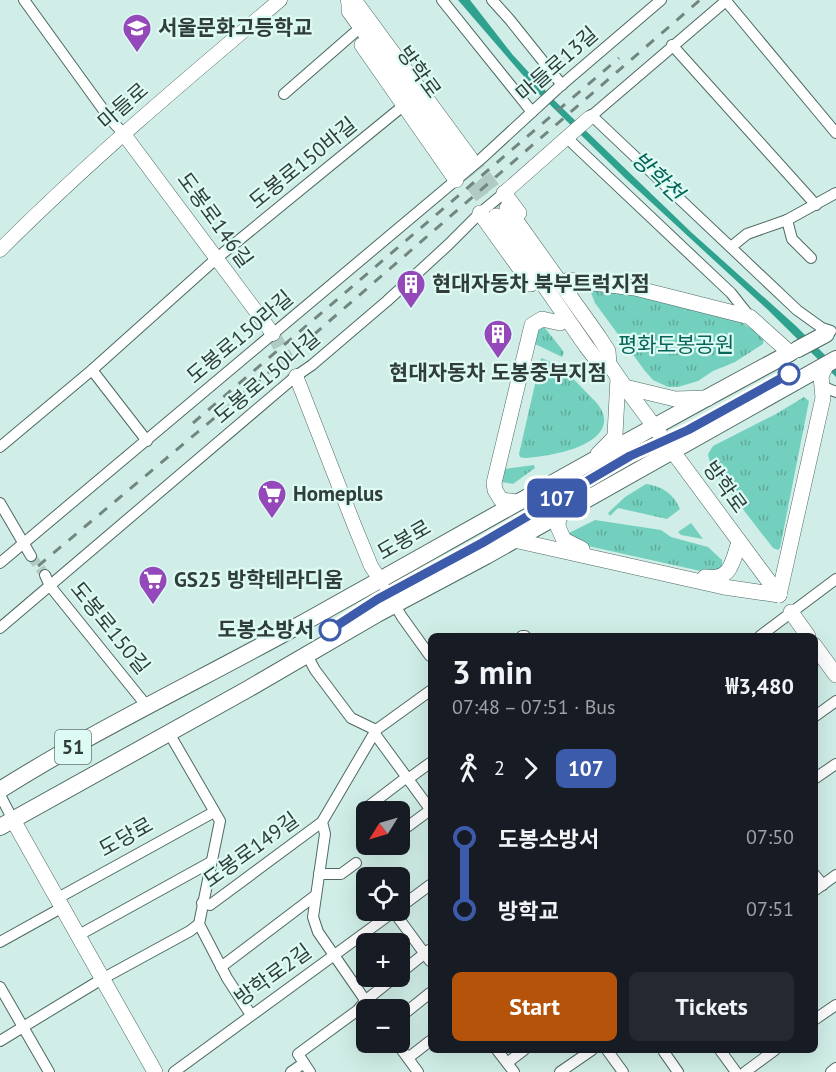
<!DOCTYPE html>
<meta charset="utf-8">
<style>
:root{--surface:#171b24;--page:#242831;--text:#f1f3f6;--muted:#9ea1a6;--accent:#b45309}
body{margin:0;font-family:"PT Sans","Noto Sans KR",sans-serif;background:var(--page);color:var(--text);height:100vh;display:flex;flex-direction:column;font-size:22px;white-space:nowrap}
*{box-sizing:border-box;margin:0}
p{font-size:20px;color:var(--muted)}
.icon{flex:none;width:33px;height:33px;fill:none;stroke:currentColor;stroke-width:2;stroke-linecap:round;stroke-linejoin:round}
.map{position:relative;flex:1;overflow:hidden}
.sheet{position:absolute;left:428px;top:633px;width:390px;height:420px;display:flex;flex-direction:column;background:var(--surface);border-radius:9px;box-shadow:0 6px 24px #0002}
.sheet>*{flex:none}
.badge{padding:0 12px;border-radius:9px;font-size:21px;line-height:39px}
.needle{width:39px;rotate:233deg}
.fabs{position:absolute;left:356px;top:801px;display:grid;gap:12px}
.fabs a{display:grid;place-items:center;width:54px;height:54px;border-radius:9px;background:var(--surface);box-shadow:0 6px 24px #0002;font-size:30px}
.map>.badge{position:absolute;translate:-50% -50%;box-shadow:0 0 0 3px #fff}
.legs{display:flex;align-items:center;gap:9px;height:66px;padding:0 24px;font-size:20px}
.legs p{margin-inline-start:auto}
.headline{display:flex;align-items:center;justify-content:space-between;height:102px;padding:0 24px}
h1{font-size:33px;font-weight:800;line-height:45px}
.button{display:flex;gap:12px;margin-top:auto;padding:12px 24px}
.button a{flex:1;height:69px;border-radius:9px;background:var(--accent);color:#fff;font-size:24px;font-weight:800;line-height:69px;text-align:center}
.button a+a{background:var(--page);color:var(--text)}
ul{padding:0 24px;list-style:none}
li{display:flex;align-items:center;gap:21px;height:72px;font-size:22px}
li i{display:grid;place-items:center;width:9px;height:100%;margin:0 8px;background:currentColor}
li i::after{content:'';width:15px;height:15px;margin:-8px;border:4px solid;border-radius:50%;background:var(--surface)}
li p{margin-inline-start:auto}
li:first-child i{background:linear-gradient(#0000 50%,currentColor 0)}
li:last-child i{background:linear-gradient(currentColor 50%,#0000 0)}
.map>svg:first-child{display:block}
</style>
<div class="map">
<svg width="836" height="1072" viewBox="0 0 836 1072">
<defs>
<pattern id="grass-tufts" width="24" height="20" patternUnits="userSpaceOnUse" patternTransform="scale(1.5)"><rect width="24" height="20" fill="#74d0be"/><path d="M3 7l-1-3M5 7V3M7 7l1-3M15 17l-1-3M17 17v-4M19 17l1-3" fill="none" stroke="#60aa9b"/></pattern>
</defs>
<rect width="100%" height="100%" fill="#d0eee7"/>
<g fill="url(#grass-tufts)">
<path d="M596 286 739 321 764 337 763 344 735 362 713 371 698 381 678 387H668L653 380 645 371 595 303 590 290Z"/>
<path d="M539 328H545L564 352 562 357 533 343Z"/>
<path d="M541 358C559 364 573 378 585 391 592 398 603 407 604 418 607 448 545 457 524 458L520 457 519 454Z"/>
<path d="M804 397 809 401 780 548 778 550 773 548 711 468 708 454 713 446 776 414Z"/>
<path d="M534 465 535 468 513 484 502 482 504 469Z"/>
<path d="M646 484C662 486 674 494 680 509L667 519 618 508 610 516 608 513 625 497Z"/>
<path d="M595 520 661 530 671 537 708 547 722 560V570L705 572 579 544 570 537 569 533Z"/>
<path d="M691 523 703 539 681 535 678 532Z"/>
</g>
<path fill="#2ea28f" d="M458 0H470L512 54 555 101 692 233 796 326 836 366V377L767 309 626 179 540 95Z"/>
<g fill="none" stroke-linecap="round" stroke-linejoin="round">
<path stroke="#b0cbc4" stroke-width="10" stroke-dasharray="10 5" stroke-linecap="butt" d="M31 556 45 575"/>
<path stroke="#b0cbc4" stroke-width="14" stroke-dasharray="14 7" stroke-linecap="butt" d="M273 334 296 376"/>
<g stroke="#b0cbc4" stroke-width="15" stroke-dasharray="15 8" stroke-linecap="butt">
<path d="M470 158 507 208"/>
<path d="M460 166 496 216"/>
</g>
<g stroke="#4e6963" stroke-width="12">
<g id="minor">
<path d="M24 0 110 119 123 133"/>
<path d="M442 0 532 112"/>
<path d="M492 0 510 20 562 85"/>
<path d="M726 1 836 133"/>
<path d="M672 45 816 205"/>
<path d="M284 94 354 33"/>
<path d="M591 115 797 310 822 328 831 331"/>
<path d="M589 118 727 0"/>
<path d="M567 138 731 293 750 317"/>
<path d="M731 247 747 234 787 220"/>
<path d="M811 258 792 239 787 220 836 193"/>
<path d="M92 370 147 441"/>
<path d="M824 387 836 392"/>
<path d="M0 447 92 370 217 258 403 106"/>
<path d="M0 503 31 556"/>
<path d="M0 563 481 159 558 88 661 0"/>
<path d="M45 575 50 586 146 705"/>
<path d="M380 580 402 617 430 656"/>
<path d="M0 628 296 376 312 365 387 301 448 245 480 213 504 193"/>
<path d="M522 636H525"/>
<path d="M760 636 836 579"/>
<path d="M307 655 315 670 351 718 376 730"/>
<path d="M814 717 836 701"/>
<path d="M169 733 220 821 199 924 227 978 251 1015"/>
<path d="M375 734 430 809"/>
<path d="M408 779 430 763"/>
<path d="M814 779 836 764"/>
<path d="M0 795 13 820"/>
<path d="M365 809 407 777"/>
<path d="M399 833 430 810"/>
<path d="M319 874H341L356 863"/>
<path d="M814 874 823 885"/>
<path d="M814 891 836 875"/>
<path d="M58 898 214 812"/>
<path d="M202 903 210 905 322 822"/>
<path d="M399 908 430 885"/>
<path d="M394 912 430 961"/>
<path d="M79 935 211 862"/>
<path d="M0 942 63 907"/>
<path d="M221 967 316 895"/>
<path d="M399 974 429 950"/>
<path d="M0 987 49 1072"/>
<path d="M372 1010 318 932 313 917 325 834 322 822 376 730 430 691"/>
<path d="M399 1018 430 993"/>
<path d="M814 1020 836 1005"/>
<path d="M0 1041 102 979 190 931 199 924"/>
<path d="M396 1042 418 1072"/>
<path d="M497 1050 514 1072"/>
<path d="M607 1050 623 1072"/>
<path d="M720 1050 736 1072"/>
<path d="M664 1052 678 1072"/>
<path d="M408 1058 430 1041"/>
<path d="M507 1063 524 1050"/>
<path d="M174 1072 396 910"/>
<path d="M291 1072 304 1063"/>
<path d="M310 1072 298 1054 358 1010 365 1001 396 976"/>
<path d="M560 1072 592 1050"/>
<path d="M745 1072 775 1050"/>
<path d="M831 1072 836 1068"/>
</g>
</g>
<g stroke="#4e6963" stroke-width="15">
<g id="tertiary">
<path d="M123 133 273 334"/>
<path d="M504 193 589 118"/>
<path d="M0 250C89 161 184 81 280 0"/>
<path d="M296 376 353 522 371 566 380 580"/>
</g>
</g>
<g stroke="#4e6963" stroke-width="16">
<g id="secondary">
<path d="M348 0 357 4 470 158"/>
<path d="M349 4V11L460 166"/>
<path d="M362 45 456 180"/>
<path d="M504 193 519 213"/>
<path d="M507 208 599 337 608 351 609 364 625 387 779 595"/>
<path d="M480 213 531 284"/>
<path d="M496 216 586 346 596 359 609 364"/>
<path d="M568 280 635 288 750 317 790 353 798 349"/>
<path d="M625 387 675 399 708 398"/>
<path d="M598 454 613 439 615 435 618 378"/>
<path d="M517 502 501 500 495 490 494 483 532 325 542 319 560 323"/>
<path d="M559 515 558 527 564 540 582 549"/>
<path d="M514 540 724 587 779 595"/>
<path d="M705 577C731 581 732 563 739 542"/>
<path d="M779 595 823 398 821 376 827 364"/>
<path d="M791 612 808 636"/>
<path d="M814 645 836 675"/>
<path d="M13 820 155 1072"/>
</g>
</g>
<g stroke="#4e6963" stroke-width="18">
<g id="primary">
<path d="M798 349 826 334"/>
<path d="M0 790C95 730 196 682 294 628 459 536 623 442 790 353"/>
<path d="M0 827 248 689 377 614 486 556 836 359"/>
</g>
</g>
<use href="#minor" stroke="#fff" stroke-width="10"/>
<use href="#tertiary" stroke="#fff" stroke-width="14"/>
<use href="#secondary" stroke="#fff" stroke-width="15"/>
<use href="#primary" stroke="#fff" stroke-width="16"/>
<g stroke="#728581" stroke-width="3" stroke-dasharray="10 10" stroke-linecap="butt">
<path d="M193 423 619 58"/>
<path d="M38 566 311 337 700 0"/>
</g>
</g>
<g fill="none" stroke-linecap="round" stroke-linejoin="round">
<g stroke="#fff" stroke-width="14">
<path id="line-1" d="M330 630 378 599 482 543 630 456 688 430 789 374"/>
</g>
<use href="#line-1" stroke="#3d5bab" stroke-width="9"/>
</g>
<defs>
<g id="school-pin" transform="scale(1.5)"><path d="M0 17L-7.5 6A9.5 9.5 0 1 1 7.5 6Z" fill="#9448ba" stroke="#ddfbf4"/><path d="M0-5L7-2L0 1L-7-2ZM-4 1L0 2.5L4 1V4Q0 6-4 4Z" fill="#fff"/></g>
<g id="building-pin" transform="scale(1.5)"><path d="M0 17L-7.5 6A9.5 9.5 0 1 1 7.5 6Z" fill="#9448ba" stroke="#ddfbf4"/><path d="M-4-6H4V6H1V3H-1V6H-4ZM-2.5-4.3h1.7v1.8h-1.7ZM.8-4.3h1.7v1.8H.8ZM-2.5-1h1.7V.8h-1.7ZM.8-1h1.7V.8H.8Z" fill="#fff"/></g>
<g id="supermarket-pin" transform="scale(1.5)"><path d="M0 17L-7.5 6A9.5 9.5 0 1 1 7.5 6Z" fill="#9448ba" stroke="#ddfbf4"/><path d="M-6-5.5h2.5l.6 2H6L4.5 2H-2.5L-4.4-4H-6ZM-1.5 3.2a1.3 1.3 0 1 0 .1 0ZM3 3.2a1.3 1.3 0 1 0 .1 0Z" fill="#fff"/></g>
</defs>
<g fill-rule="evenodd">
<use href="#school-pin" x="137" y="28"/>
<use href="#building-pin" x="411" y="284"/>
<use href="#building-pin" x="498" y="334"/>
<use href="#supermarket-pin" x="272" y="494"/>
<use href="#supermarket-pin" x="153" y="580"/>
</g>
<g fill="#fff" stroke="#3d5bab" stroke-width="3">
<circle cx="789" cy="374" r="10"/>
<circle cx="330" cy="630" r="10"/>
</g>
<g text-anchor="middle" stroke-width="4.5" stroke-linejoin="round" paint-order="stroke">
<rect fill="#ddfbf4" stroke="#657672" stroke-width="1.5" x="55" y="730" width="36" height="34" rx="4.5"/>
<g font-size="20" font-weight="bold" fill="#313d3a">
<text x="73" y="754">51</text>
</g>
<g font-size="21" font-weight="bold" fill="#313d3a" stroke="#ddfbf4" text-anchor="start">
<text x="158" y="35">서울문화고등학교</text>
<text x="432" y="291">현대자동차 북부트럭지점</text>
<text x="498" y="380" text-anchor="middle">현대자동차 도봉중부지점</text>
<text x="293" y="501">Homeplus</text>
<text x="174" y="587">GS25 방학테라디움</text>
</g>
<g font-size="21" fill="#313d3a" stroke="#ddfbf4">
<text transform="translate(557 64) rotate(-41)" y="7">마들로13길</text>
<text transform="translate(419 72) rotate(54)" y="7">방학로</text>
<text transform="translate(123 106) rotate(-41)" y="7">마들로</text>
<text transform="translate(303 163) rotate(-39)" y="7">도봉로150바길</text>
<text transform="translate(215 220) rotate(54)" y="7">도봉로146길</text>
<text transform="translate(240 337) rotate(-40)" y="7">도봉로150라길</text>
<text transform="translate(267 377) rotate(-40)" y="7">도봉로150나길</text>
<text transform="translate(725 487) rotate(54)" y="7">방학로</text>
<text transform="translate(404 540) rotate(-30)" y="7">도봉로</text>
<text transform="translate(110 628) rotate(51)" y="7">도봉로150길</text>
<text transform="translate(126 837) rotate(-29)" y="7">도당로</text>
<text transform="translate(251 850) rotate(-36)" y="7">도봉로149길</text>
<text transform="translate(273 975) rotate(-36)" y="7">방학로2길</text>
</g>
<g font-size="21" fill="#066558" stroke="#ddfbf4">
<text x="676" y="352">평화도봉공원</text>
</g>
<g font-size="21" font-weight="bold" fill="#313d3a" stroke="#ddfbf4" text-anchor="end">
<text x="314" y="637">도봉소방서</text>
</g>
<g font-size="22" font-style="italic" fill="#026356" stroke="#ddfbf4">
<text transform="translate(658 176) rotate(43)" y="8">방학천</text>
</g>
</g>
</svg>
<div class="fabs">
<a><svg class="needle" viewBox="-14 -14 28 28"><path d="M0-13l5 13h-10z" fill="#e53935"/><path d="M0 13l5-13h-10z" fill="#9ea1a6"/></svg></a>
<a><svg class="icon" aria-label="locate" viewBox="0 0 24 24"><circle cx="12" cy="12" r="6"/><path d="M12 2v4M12 18v4M2 12h4M18 12h4"/></svg></a>
<a>+</a>
<a>−</a>
</div>
<b class="badge" style="left:557px;top:498px;background:#3d5bab;color:#fff">107</b>
<section class="sheet">
<div class="headline"><div><h1>3 min</h1><p>07:48 – 07:51 · Bus</p></div><b>₩3,480</b></div>
<div class="legs"><svg class="icon" aria-label="walk" viewBox="0 0 24 24"><circle cx="13" cy="4" r="2"/><path d="M13 8l-2 6 4 7M11 14l-3 7M7 12l3-4h3l4 4"/></svg>2<svg class="icon" aria-label="forward" viewBox="0 0 24 24"><path d="M9 5l7 7-7 7"/></svg><b class="badge" style="background:#3d5bab;color:#fff">107</b></div>
<ul>
<li><i style="color:#3d5bab"></i><b>도봉소방서</b><p>07:50</p></li>
<li><i style="color:#3d5bab"></i><b>방학교</b><p>07:51</p></li>
</ul>
<div class="button"><a>Start</a><a>Tickets</a></div>
</section>
</div>
